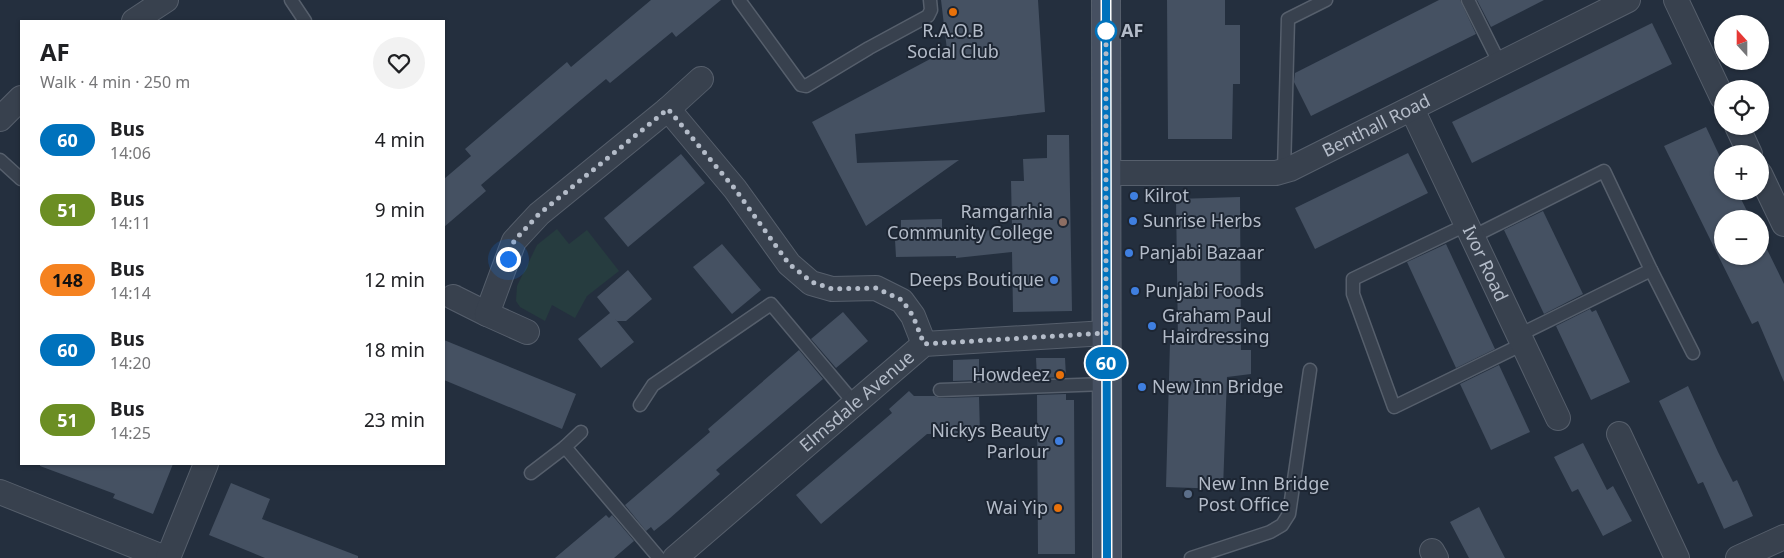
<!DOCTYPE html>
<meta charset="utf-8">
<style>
:root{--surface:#fff;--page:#f2f2f2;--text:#202124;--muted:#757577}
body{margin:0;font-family:"Noto Sans",sans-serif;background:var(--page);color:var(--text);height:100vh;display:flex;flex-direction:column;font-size:19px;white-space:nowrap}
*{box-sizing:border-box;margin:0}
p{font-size:16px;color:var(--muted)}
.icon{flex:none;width:28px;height:28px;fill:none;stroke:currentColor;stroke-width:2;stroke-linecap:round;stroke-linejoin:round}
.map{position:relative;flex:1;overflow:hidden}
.details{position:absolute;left:20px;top:20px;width:425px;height:445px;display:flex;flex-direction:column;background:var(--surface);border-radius:0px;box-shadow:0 1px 4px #0004}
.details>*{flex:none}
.badge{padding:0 10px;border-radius:16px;font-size:18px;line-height:32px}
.needle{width:32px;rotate:339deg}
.tools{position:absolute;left:1714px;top:15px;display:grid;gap:10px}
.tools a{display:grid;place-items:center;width:55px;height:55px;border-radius:50%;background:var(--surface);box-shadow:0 1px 4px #0004;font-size:25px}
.you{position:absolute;width:25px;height:25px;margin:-12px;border:4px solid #fff;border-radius:50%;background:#1a73e8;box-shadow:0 0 0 8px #1a73e833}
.map>.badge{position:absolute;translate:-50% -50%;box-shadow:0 0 0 2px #fff}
.round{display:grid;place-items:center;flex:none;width:52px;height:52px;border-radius:26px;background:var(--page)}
.summary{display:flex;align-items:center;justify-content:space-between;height:85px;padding:0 20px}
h1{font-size:24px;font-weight:700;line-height:38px}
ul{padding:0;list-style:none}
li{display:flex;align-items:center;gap:15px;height:70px;padding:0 20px}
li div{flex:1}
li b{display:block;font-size:19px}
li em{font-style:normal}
li .badge{min-width:55px;font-weight:700;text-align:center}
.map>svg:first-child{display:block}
</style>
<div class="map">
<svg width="1784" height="558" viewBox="0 0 1784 558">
<rect width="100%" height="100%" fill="#242f3e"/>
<path fill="#263c3f" d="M557 229 569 244 587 230 619 271 587 296 575 318 552 305 545 321 520 307 516 301 517 286 537 245Z"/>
<g fill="#455162">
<path d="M651 0H721L676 37 672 32 610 83 606 79 576 104 481 185 486 191 444 227V179L471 156 465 149 567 62 571 67Z"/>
<path d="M941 0H1038L1045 112 855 134 857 163 959 160 866 226 812 122 947 50Z"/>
<path d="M1167 0H1225V25H1240V84H1233L1232 139H1168Z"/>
<path d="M1439 0H1460L1476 34 1311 116 1294 82 1295 73Z"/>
<path d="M1477 0H1544L1491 27Z"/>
<path d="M1652 23 1672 64 1472 163 1452 122Z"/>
<path d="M1706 127 1722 161V191H1737L1751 219H1722V256H1760V235L1784 284V382L1758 321 1752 324 1664 146Z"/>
<path d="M1047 135H1069L1072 311 1013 312 1012 252 956 258V256L896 257 895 240 901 239V220L942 219V235L1012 228 1011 181H1024L1023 159 1047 158Z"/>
<path d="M1408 153 1428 193 1315 249 1295 208Z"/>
<path d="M681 154 705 183 628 247 604 218Z"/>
<path d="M1240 197 1241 350H1251V374L1227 377 1223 489 1166 487 1170 342H1178L1176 199Z"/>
<path d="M1543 211 1583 294 1544 314 1504 230Z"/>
<path d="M722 244 761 290 732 314 693 267Z"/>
<path d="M1446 244 1495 349 1456 368 1407 262Z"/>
<path d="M628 270 652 299 626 321H617L612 315 634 342 601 368 578 339 610 313 597 297Z"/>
<path d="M1590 309 1592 312 1596 310 1630 382 1591 400 1556 326Z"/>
<path d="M843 312 868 341 836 368 811 339Z"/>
<path d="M444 340 576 394 562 429 444 380Z"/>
<path d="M799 350 823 379 716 470 720 474 669 519 654 531 651 527 646 531 625 505 710 432 708 429Z"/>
<path d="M1036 358H1065L1066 377 1037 378Z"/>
<path d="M979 359V380L953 381V360Z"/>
<path d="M1499 365 1530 432 1491 450 1460 384Z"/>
<path d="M1688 386 1718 452 1733 482 1737 480 1753 516 1724 529 1703 482 1698 484 1659 401Z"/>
<path d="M909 391 914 396H935L940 398 979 397 980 433 927 434 821 524 796 495 892 413 889 409Z"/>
<path d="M1066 394V400H1074L1075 554H1038L1037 395Z"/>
<path d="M1583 443 1607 490 1613 486 1632 521 1603 536 1578 489 1572 492 1554 457Z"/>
<path d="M40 464H173L153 514 113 498 115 494 40 466Z"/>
<path d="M231 483 270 499 262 519 358 556V558H265L209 535Z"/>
<path d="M1479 507 1487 523 1505 558H1469L1450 522Z"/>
<path d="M606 515 609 518 612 515 634 541 614 558H555Z"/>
</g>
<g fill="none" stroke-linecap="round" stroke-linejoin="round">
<g stroke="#565f6c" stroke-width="15">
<g id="lane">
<path d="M291 0 305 21"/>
<path d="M739 0 801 85 806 86 869 48 928 16 931 10 930 0"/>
<path d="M1468 0 1500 64"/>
<path d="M0 160 21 179"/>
<path d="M1284 171 1288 19 1326 0"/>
<path d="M1466 225 1353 279V294L1394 407 1523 344"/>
<path d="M1472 237 1604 171 1651 270"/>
<path d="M1519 335 1651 270 1693 353"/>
<path d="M940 390 1106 384"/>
<path d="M640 405 653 385 771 304 855 404"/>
<path d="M565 447 581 432"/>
<path d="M531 473 565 447 659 558"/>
<path d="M1191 558 1270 532 1282 525 1289 514 1310 370"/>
</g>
</g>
<g stroke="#565f6c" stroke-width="26">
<g id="street">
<path d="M1676 0 1722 97"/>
<path d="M134 21 166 0"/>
<path d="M668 109 735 189 789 264 811 283 832 289 876 288 902 301 913 316 924 344"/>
<path id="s1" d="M1412 109 1558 418"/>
<path d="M0 119 21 98"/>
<path d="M1737 126 1750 154"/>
<path id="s2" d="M1106 173H1276L1290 169 1628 0"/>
<path d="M1760 174 1784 224"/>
<path d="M453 297 487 314"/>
<path d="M527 332 487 314 514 241 539 214 668 109 701 79"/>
<path d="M1619 434 1677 558"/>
<path d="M0 492 165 558"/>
<path d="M1432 551 1436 558"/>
<path d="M168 558 206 464"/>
<path id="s3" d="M675 558 924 344 1106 333"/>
<path d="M1738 558 1784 537"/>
</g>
</g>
<g stroke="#565f6c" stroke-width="30">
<path id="secondary" d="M1106 0 1107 558"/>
</g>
<use href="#lane" stroke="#38414e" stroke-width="12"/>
<use href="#street" stroke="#38414e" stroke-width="24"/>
<use href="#secondary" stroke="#465061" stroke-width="28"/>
</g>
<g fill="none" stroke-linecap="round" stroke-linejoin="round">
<g stroke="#fff" stroke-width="11">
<path id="line" d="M1106 0 1107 558"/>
</g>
<use href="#line" stroke="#0072bc" stroke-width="8"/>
<path stroke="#b4bcc9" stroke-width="5" stroke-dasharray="0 9" d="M508 259 514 241 539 214 668 109 735 189 789 264 812 282 832 289 876 288 902 300 913 316 924 344 1106 333V31"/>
</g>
<g fill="#e8710a" stroke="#1d2633" stroke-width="2">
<circle cx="953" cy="12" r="5"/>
<circle cx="1060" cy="375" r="5"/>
<circle cx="1058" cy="508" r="5"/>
</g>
<circle fill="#fff" stroke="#0072bc" stroke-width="2.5" cx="1106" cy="31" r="10"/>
<g fill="#3f7fe0" stroke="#1d2633" stroke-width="2">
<circle cx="1134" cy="196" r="5"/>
<circle cx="1133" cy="221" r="5"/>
<circle cx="1129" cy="253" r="5"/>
<circle cx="1054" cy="280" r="5"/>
<circle cx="1135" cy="291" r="5"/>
<circle cx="1152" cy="326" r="5"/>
<circle cx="1142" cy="387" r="5"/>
<circle cx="1059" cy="441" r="5"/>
</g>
<circle fill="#8d6e63" stroke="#1d2633" stroke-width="2" cx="1063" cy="222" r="5"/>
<circle fill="#5c6f8a" stroke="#1d2633" stroke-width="2" cx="1188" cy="494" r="5"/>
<g text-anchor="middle" stroke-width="4" stroke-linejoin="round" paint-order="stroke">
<g font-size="18" fill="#b4bcc9" stroke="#1d2633" text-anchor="start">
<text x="953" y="37" text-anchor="middle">R.A.O.B<tspan x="953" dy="21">Social Club</tspan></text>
<text x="1144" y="202">Kilrot</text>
<text x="1053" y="218" text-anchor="end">Ramgarhia<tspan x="1053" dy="21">Community College</tspan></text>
<text x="1143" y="227">Sunrise Herbs</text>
<text x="1139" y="259">Panjabi Bazaar</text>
<text x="1044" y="286" text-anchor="end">Deeps Boutique</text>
<text x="1145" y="297">Punjabi Foods</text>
<text x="1162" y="322">Graham Paul<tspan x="1162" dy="21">Hairdressing</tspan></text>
<text x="1050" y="381" text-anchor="end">Howdeez</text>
<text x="1152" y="393">New Inn Bridge</text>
<text x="1049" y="437" text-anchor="end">Nickys Beauty<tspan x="1049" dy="21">Parlour</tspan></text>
<text x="1198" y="490">New Inn Bridge<tspan x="1198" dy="21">Post Office</tspan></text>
<text x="1048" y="514" text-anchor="end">Wai Yip</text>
</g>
<g font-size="18" font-weight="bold" fill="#b4bcc9" stroke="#1d2633" text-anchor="start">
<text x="1121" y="37">AF</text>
</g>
<g font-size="18" fill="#b4bcc9" stroke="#1d2633">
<text dy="6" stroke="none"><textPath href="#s2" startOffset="281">Benthall Road</textPath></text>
<text dy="6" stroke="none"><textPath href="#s1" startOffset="171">Ivor Road</textPath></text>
<text dy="6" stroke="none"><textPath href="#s3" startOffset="240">Elmsdale Avenue</textPath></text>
</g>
</g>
</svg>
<div class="tools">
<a><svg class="needle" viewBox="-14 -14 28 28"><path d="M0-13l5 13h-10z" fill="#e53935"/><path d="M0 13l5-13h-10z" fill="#757577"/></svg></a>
<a><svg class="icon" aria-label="locate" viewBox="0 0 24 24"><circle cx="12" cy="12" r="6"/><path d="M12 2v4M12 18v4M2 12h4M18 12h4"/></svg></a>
<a>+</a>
<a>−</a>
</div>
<div class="you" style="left:508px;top:259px"></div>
<b class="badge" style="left:1106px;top:363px;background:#0072bc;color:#fff">60</b>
<section class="details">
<div class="summary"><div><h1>AF</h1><p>Walk · 4 min · 250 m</p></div><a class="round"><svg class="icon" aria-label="heart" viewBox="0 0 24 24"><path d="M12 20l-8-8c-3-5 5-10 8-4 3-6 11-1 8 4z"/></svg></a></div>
<ul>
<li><span class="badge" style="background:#0072bc;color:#fff">60</span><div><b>Bus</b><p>14:06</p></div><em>4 min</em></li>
<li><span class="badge" style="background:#6b8e23;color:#fff">51</span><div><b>Bus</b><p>14:11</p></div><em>9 min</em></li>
<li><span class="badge" style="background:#f58220;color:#111">148</span><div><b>Bus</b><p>14:14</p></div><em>12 min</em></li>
<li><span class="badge" style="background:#0072bc;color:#fff">60</span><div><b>Bus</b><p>14:20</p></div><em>18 min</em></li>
<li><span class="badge" style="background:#6b8e23;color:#fff">51</span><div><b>Bus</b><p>14:25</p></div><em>23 min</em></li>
</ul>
</section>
</div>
